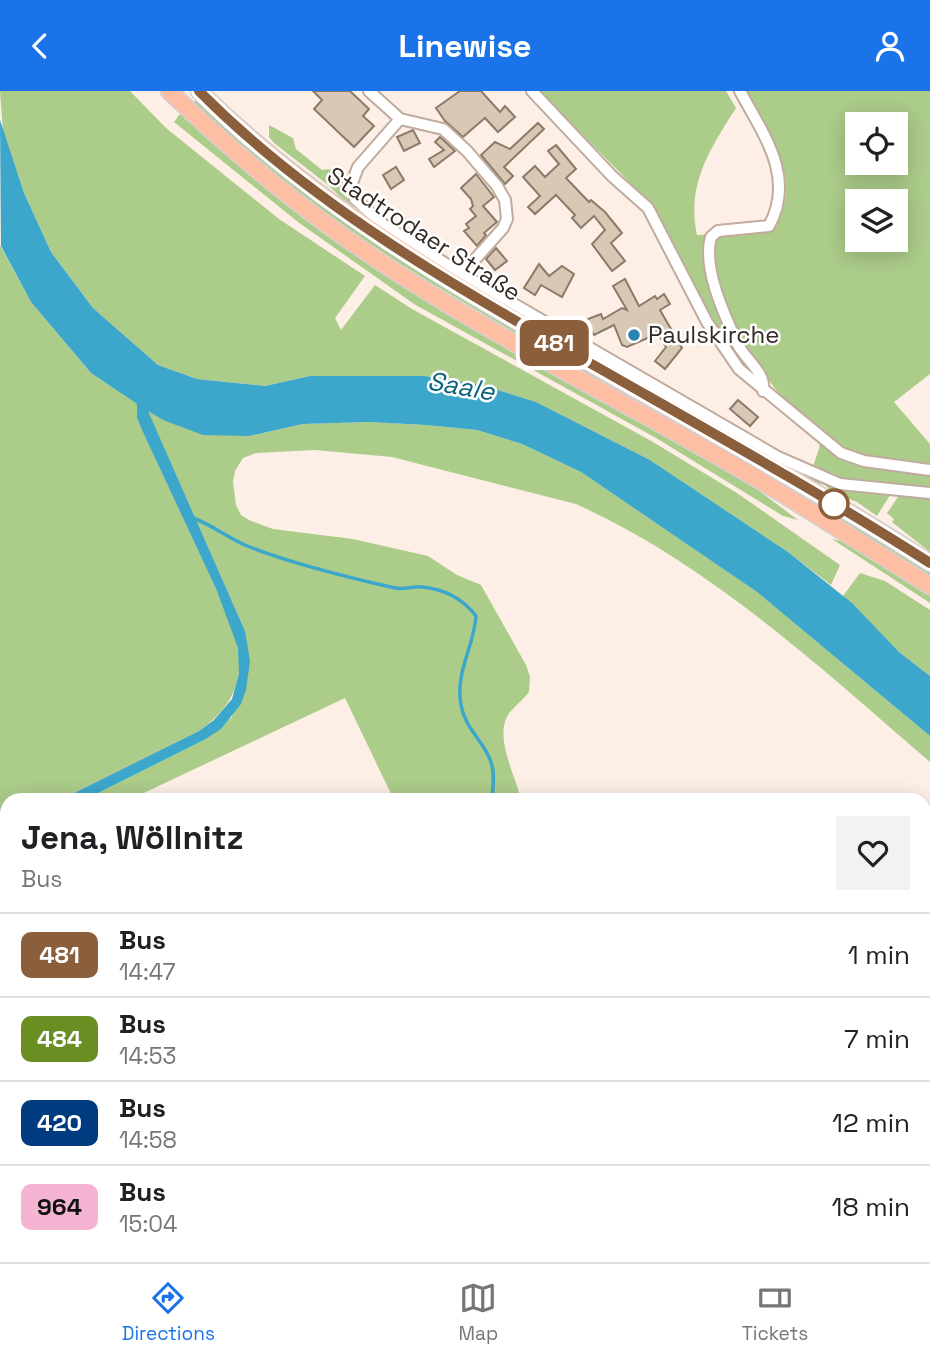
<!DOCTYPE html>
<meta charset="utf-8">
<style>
:root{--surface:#fff;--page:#f2f2f2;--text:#202124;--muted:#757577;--line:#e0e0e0;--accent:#1a73e8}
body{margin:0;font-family:"Space Grotesk",sans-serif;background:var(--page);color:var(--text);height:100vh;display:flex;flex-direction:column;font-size:26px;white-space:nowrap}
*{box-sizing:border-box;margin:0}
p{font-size:23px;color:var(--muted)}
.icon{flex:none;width:38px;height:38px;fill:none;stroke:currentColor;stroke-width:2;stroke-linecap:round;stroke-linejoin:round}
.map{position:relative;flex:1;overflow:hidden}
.side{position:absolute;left:0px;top:702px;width:931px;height:471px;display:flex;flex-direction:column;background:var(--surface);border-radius:21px 21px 0 0;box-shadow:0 4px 18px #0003}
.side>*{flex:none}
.badge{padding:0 14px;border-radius:10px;font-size:24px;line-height:46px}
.buttons{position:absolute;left:845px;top:21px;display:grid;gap:14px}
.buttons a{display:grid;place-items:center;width:63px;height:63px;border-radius:0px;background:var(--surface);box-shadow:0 4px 18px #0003;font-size:35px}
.map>.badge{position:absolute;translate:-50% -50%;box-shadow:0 0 0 4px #fff}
.round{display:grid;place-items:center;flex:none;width:74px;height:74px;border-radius:0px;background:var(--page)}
.head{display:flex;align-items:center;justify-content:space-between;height:119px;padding:0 21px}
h1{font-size:33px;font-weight:800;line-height:52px}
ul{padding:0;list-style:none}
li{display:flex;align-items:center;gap:21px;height:84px;padding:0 21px;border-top:2px solid var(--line)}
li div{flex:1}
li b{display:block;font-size:26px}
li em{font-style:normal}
li .badge{min-width:77px;font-weight:700;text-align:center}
header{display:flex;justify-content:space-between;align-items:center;height:91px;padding:0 21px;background:var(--accent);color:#fff;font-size:32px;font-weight:800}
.menu{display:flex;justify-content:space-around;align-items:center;height:98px;border-top:2px solid var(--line);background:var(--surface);font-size:19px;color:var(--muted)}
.menu a{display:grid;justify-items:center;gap:4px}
.menu .active{color:var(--accent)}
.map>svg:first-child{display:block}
</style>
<header><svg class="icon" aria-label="back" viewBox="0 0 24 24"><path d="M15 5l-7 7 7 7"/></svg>Linewise<svg class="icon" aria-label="person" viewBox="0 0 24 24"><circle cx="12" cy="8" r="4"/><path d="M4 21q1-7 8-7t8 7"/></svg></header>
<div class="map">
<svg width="930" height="1171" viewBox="0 0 930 1171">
<rect width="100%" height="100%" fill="#fdefe6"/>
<g fill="#accc8a" fill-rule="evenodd">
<path d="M0 0H130L166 37 279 128 365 185 335 227 341 239 375 194 412 218 653 351 737 402 840 474 831 494 788 461 650 369 536 311 482 294 425 285H310L265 295 197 288 158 274 93 217 51 161 24 102 3 40Z"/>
<path d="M539 0H726L736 17C710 58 686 94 697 144L771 140C774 133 779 127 782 120 798 79 763 34 745 0H930V283L894 311 930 353V376C905 372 873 372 850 361 822 347 783 311 766 285L760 288 742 274 727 257 654 116ZM858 33H896V72H858ZM858 110H896V149H858Z"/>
<path d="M197 8 245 53 313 107 388 160 491 223 746 370 930 481V487L421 186 342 135 285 92 192 13Z"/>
<path d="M184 23 264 94 618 318 754 396 798 429 783 425 656 347 414 213 298 131 174 31 179 24Z"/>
<path d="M269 34 293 47 296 58 322 79 339 77 346 88 343 103 365 125 431 169 735 345 816 386 827 402 430 171 364 128 328 94 274 52 269 46Z"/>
<path d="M0 154 31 211 91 282 137 313V327L230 528C248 576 241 610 199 640L60 709H7V735L0 738Z"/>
<path d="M147 319 163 329 249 345 303 333 369 331 426 334 477 339 522 353 581 381 757 501 930 645V671C821 577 709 473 576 413L392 366 315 359 256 362 243 367 235 380 233 391 236 414 241 424 251 430 273 438 353 448 428 465 457 484 481 494 526 574 530 586 529 601C524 608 516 614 510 621 492 645 516 684 521 709H394L345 607 129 709H84L204 649 232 626 245 540Z"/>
<path d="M820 349 862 374 930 384V399L848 392 812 378 819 358Z"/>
<path d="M821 388 892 401 877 425 857 411 831 401Z"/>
<path d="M900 403 930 406V461L892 431 894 428 887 422Z"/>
<path d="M832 448 849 452 930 503V512Z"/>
<path d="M860 482 885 490 930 519V585L899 561 843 505Z"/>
<path d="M924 1038 930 1045V1171H896L894 1166H924Z"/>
</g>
<path fill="#3ca7cb" d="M0 29 24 102 51 161 93 217 158 274 197 288 265 295 310 285H425L482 294 536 311 650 369 788 461 852 512 899 561 930 585V645L757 501 581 381 522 353 477 339 426 334 369 331 303 333 249 345 203 344 163 329 148 320 245 540 250 570 246 599 241 613 221 638 204 649 84 709H60L199 640 214 629 232 608 239 583 238 557 217 500 143 341 137 327V313L91 282 31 211 1 155Z"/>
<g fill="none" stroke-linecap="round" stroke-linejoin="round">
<path stroke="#3ca7cb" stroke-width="3.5" d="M193 427C212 434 227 446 245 454 286 471 351 487 395 497 404 499 413 495 422 496 444 498 463 508 476 525 474 556 455 581 461 614 465 638 484 650 491 671 495 682 493 697 492 709"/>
</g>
<g fill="#d9c8b5" stroke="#8a7b69" stroke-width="2">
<path d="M313 0H350L369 18 363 25 374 35 354 56 314 18 322 9Z"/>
<path d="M460 0H481L500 21 505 15 515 26 498 41 485 27 463 46 445 30 436 17Z"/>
<path d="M538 32 544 38 504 76 513 85 505 93 481 64 495 51 510 58Z"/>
<path d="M413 39 420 52 404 60 397 46Z"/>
<path d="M440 46 455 60 434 76 429 68 444 59 435 51Z"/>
<path d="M556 54 576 78 566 87 589 111 591 109 605 121 622 142 611 152 625 170 612 180 592 153 605 139 594 125 581 137 572 127 575 124 556 104 535 123 528 116 540 105 523 86 535 75 545 86 559 73 548 60Z"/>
<path d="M396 76 404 89 391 98 383 84Z"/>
<path d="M476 83 494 106 483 115 497 131 484 142 486 144 477 155 464 140 469 137 466 133 476 125 470 118 473 115 471 108 461 97Z"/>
<path d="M496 157 507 170 495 179 486 168Z"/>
<path d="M539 173 549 185 562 175 574 183 562 206 541 194 535 204 524 197Z"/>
<path d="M625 188 639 215 655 205 657 208 664 203 670 213 660 219 682 257 665 278 655 270 666 256 654 236 648 247 627 256 622 254 614 234 594 244 592 241 585 245 570 235 601 223 603 228 622 217 627 219 613 195Z"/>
<path d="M738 309 758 326 750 335 730 318Z"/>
</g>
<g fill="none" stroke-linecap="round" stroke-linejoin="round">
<g stroke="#c1ab9e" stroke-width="14">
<g id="street">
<path d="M369 0 400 28 443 38 467 60 497 95 505 109 507 128 503 137 462 183 384 134 355 108 352 92 358 76 400 28"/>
<path d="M532 0 612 85 648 117 707 231 739 278 841 362 864 370 930 379"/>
<path d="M740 0C763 43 796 86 769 135L718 140 711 146C702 177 725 225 738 254 746 269 766 282 763 300"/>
<path d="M462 183 778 366 840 393 930 402"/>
<path d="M405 1171 416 1166"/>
<path d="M572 1171V1166"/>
</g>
</g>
<g stroke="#d2d0cf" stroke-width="19">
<g id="primary">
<path d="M169 0C217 46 268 90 322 130 467 237 633 312 786 405 834 435 882 465 930 495"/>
<path d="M199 0C283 83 382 149 483 210 631 299 785 378 930 472"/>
</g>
</g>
<use href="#street" stroke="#fff" stroke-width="10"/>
<use href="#primary" stroke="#febea3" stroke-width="16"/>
</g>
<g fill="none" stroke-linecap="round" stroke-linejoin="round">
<g stroke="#fff" stroke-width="16">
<path id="line" d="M199 0C313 115 457 197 597 276 709 340 822 403 930 472"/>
</g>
<use href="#line" stroke="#8b5e3c" stroke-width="10"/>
</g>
<circle fill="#2984b1" stroke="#fff" stroke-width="2.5" cx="634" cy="244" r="7"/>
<circle fill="#fff" stroke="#8b5e3c" stroke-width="3.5" cx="834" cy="413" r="14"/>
<g text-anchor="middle" stroke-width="5" stroke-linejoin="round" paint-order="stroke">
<g font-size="24" fill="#332a25" stroke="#fff">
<text transform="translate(424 143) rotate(33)" y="8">Stadtrodaer Straße</text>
</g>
<g font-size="24" fill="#332a25" stroke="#fff" text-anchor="start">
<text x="648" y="252">Paulskirche</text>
</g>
<g font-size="26" font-style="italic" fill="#0b617a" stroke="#fff">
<text transform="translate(461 295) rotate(10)" y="9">Saale</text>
</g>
</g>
</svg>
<div class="buttons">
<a><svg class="icon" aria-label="locate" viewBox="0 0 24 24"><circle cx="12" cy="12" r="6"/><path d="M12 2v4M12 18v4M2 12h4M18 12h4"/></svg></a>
<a><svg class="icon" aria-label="layers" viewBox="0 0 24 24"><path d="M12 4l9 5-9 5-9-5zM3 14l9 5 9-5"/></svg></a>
</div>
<b class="badge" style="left:554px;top:252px;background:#8b5e3c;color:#fff">481</b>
<section class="side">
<div class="head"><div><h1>Jena, Wöllnitz</h1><p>Bus</p></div><a class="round"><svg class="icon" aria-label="heart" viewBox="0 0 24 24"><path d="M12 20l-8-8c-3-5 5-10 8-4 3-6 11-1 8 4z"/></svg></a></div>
<ul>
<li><span class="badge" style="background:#8b5e3c;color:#fff">481</span><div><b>Bus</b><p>14:47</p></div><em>1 min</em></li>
<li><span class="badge" style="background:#6b8e23;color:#fff">484</span><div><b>Bus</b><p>14:53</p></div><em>7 min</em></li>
<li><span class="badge" style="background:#003b80;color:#fff">420</span><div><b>Bus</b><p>14:58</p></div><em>12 min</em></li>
<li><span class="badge" style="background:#f5b5d2;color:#111">964</span><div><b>Bus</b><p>15:04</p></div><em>18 min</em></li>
</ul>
</section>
</div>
<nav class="menu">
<a class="active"><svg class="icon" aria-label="directions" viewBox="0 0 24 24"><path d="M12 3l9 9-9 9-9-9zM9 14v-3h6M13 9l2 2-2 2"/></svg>Directions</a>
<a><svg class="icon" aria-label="map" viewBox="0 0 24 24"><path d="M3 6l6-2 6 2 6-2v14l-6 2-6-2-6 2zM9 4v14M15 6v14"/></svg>Map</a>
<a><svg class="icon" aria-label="tickets" viewBox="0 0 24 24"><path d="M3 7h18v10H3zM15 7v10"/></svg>Tickets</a>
</nav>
